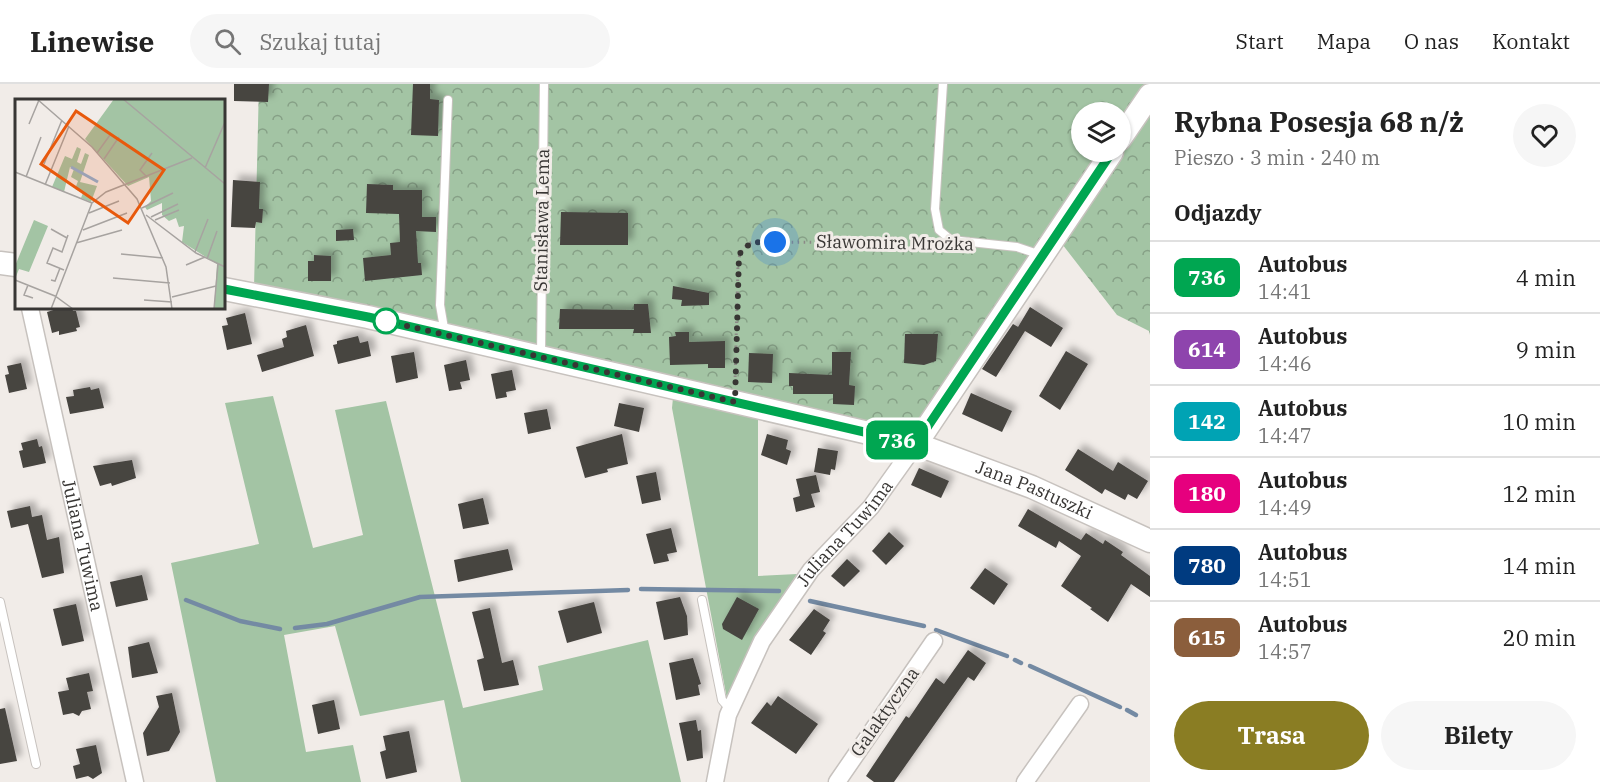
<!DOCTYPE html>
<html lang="pl">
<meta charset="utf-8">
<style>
:root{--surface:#fff;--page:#f6f6f6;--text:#222;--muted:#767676;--line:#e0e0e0;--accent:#8a7d23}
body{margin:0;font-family:"IBM Plex Serif",serif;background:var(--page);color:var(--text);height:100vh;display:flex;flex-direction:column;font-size:22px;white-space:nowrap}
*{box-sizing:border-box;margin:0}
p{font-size:20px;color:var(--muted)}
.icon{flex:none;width:33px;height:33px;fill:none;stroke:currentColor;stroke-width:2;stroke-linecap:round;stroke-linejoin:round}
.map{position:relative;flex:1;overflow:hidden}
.side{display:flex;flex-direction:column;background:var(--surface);width:450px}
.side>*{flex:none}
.badge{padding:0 12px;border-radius:9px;font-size:21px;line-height:39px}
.tools{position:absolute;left:1071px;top:18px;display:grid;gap:12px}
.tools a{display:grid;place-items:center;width:60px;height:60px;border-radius:50%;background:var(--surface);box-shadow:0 2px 4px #0004;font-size:30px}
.you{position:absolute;width:30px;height:30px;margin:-15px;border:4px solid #fff;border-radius:50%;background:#1a73e8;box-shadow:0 0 0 9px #1a73e833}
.map>.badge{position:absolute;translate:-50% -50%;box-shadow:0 0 0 3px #fff}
h2{padding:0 24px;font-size:22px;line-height:54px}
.round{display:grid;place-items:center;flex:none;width:63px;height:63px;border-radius:32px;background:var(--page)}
.overview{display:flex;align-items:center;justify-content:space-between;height:102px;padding:0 24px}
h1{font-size:28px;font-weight:700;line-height:45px}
.button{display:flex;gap:12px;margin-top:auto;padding:12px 24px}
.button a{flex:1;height:69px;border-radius:36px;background:var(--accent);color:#fff;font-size:24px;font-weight:700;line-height:69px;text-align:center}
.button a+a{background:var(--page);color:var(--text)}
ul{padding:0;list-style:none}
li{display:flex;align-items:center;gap:18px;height:72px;padding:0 24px;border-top:2px solid var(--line)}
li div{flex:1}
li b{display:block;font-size:22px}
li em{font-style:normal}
li .badge{min-width:66px;font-weight:700;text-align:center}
header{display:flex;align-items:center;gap:36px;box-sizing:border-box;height:84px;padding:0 30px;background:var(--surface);border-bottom:2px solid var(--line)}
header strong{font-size:28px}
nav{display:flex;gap:33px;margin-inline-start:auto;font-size:21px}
.search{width:420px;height:54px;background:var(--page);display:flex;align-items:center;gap:15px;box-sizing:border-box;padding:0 21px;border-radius:33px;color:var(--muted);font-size:22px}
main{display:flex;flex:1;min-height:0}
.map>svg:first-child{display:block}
</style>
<header>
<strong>Linewise</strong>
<div class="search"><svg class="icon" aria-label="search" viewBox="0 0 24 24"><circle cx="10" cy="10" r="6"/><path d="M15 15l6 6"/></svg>Szukaj tutaj</div>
<nav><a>Start</a><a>Mapa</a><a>O nas</a><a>Kontakt</a></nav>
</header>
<main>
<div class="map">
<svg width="1150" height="698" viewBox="0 0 1150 698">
<defs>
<pattern id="forest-crowns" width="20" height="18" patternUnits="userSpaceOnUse" patternTransform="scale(1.5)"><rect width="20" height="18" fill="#a3c4a4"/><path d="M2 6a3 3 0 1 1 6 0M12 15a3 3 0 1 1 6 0" fill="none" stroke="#86a086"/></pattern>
<filter id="shadow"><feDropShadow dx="5.5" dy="-5.5" stdDeviation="3" flood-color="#0004"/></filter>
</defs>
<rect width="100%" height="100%" fill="#f1ece8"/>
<g fill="#a3c4a4">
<path d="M273 312 313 464 363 451 335 326 386 317 463 624 543 606 538 582 648 556 681 698H461L444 616 360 632 335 542 284 551 306 668 353 661 361 698H216L171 479 259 460 225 319Z"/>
<path d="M673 314 758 334V492L797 490 751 560 727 615 672 324Z"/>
</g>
<path fill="url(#forest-crowns)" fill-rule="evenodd" d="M259 0H1150V251L1149 247 1117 231 1059 156 920 362 254 203ZM1082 28H1120V68H1082Z"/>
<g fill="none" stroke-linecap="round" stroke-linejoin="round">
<g stroke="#748aa3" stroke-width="4.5">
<path d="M641 505 779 507"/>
<path d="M186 516 240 537 280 545"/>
<path d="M810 517 924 542"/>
<path d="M295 544 327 540 420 513 628 506"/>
<path d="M936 546 1007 572"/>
<path d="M1015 576 1021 579"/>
<path d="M1030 582 1120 623"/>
<path d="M1127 626 1136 631"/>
</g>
</g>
<g fill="#474440" filter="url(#shadow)">
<path d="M234 0H269L268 18 234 17Z"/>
<path d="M413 0H430V15L439 16 438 52 411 51Z"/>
<path d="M233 96 260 98 259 125H263L262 139 256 138 255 144 231 143Z"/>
<path d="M367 100 393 101V106H422V133H436V148L416 147 418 179H421L422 191 365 197 363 174 391 171 390 159 400 158 399 130 366 129Z"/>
<path d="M561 128 628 129V161H560Z"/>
<path d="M353 145 354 156 336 157V146Z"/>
<path d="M314 171 331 172V197H308V177H314Z"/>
<path d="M673 202 709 209V221L681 222 682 216 672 215Z"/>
<path d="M634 220H648L651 249H633L634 245H559L560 225 634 226Z"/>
<path d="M1030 223 1063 244 1051 263 1025 247 996 293 982 285 1013 240 1020 244 1018 243Z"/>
<path d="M60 224H72L73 227H76L80 243 76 244 77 247 59 251V247L52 249 47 228Z"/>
<path d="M245 229 252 260 227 266 222 242 228 241 226 234Z"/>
<path d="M306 241 314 272 262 288 257 271 284 263 282 255 287 253 286 247Z"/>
<path d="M675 248H689V258L725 257V284H708V280L670 281 669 253 676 252Z"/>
<path d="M905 250H938L936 277 924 281 904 279Z"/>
<path d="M358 252 360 259 368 257 371 272 338 280 333 261 337 260V257Z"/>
<path d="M1066 267 1088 280 1060 326 1039 312Z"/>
<path d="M414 268 418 294 396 299 391 272Z"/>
<path d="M832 268H851L849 301 855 302 854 321 833 320V310H793V302H789V289L832 291Z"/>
<path d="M749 269 773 270 772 299 748 298Z"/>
<path d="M466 276 470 296 460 298 462 305 449 307 444 281Z"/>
<path d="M21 279 27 305 9 309 5 291 9 290 7 282Z"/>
<path d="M512 286 516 306 506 308 507 313 496 315 491 290Z"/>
<path d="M90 303 91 306 99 304 104 324 70 330 66 313 74 312 73 306Z"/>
<path d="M971 309 1012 327 1002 348 962 330Z"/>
<path d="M619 319 644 324 639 348 614 342Z"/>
<path d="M547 325 551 345 528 350 524 329Z"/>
<path d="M622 350 628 380 607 385 608 388 585 394 576 363Z"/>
<path d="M767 350 788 356 786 365 791 367 787 381 761 371Z"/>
<path d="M37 355 39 363 42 362 46 379 23 384 19 367 23 366 21 359Z"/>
<path d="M818 364 838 367 835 386 831 385 830 391 814 388Z"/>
<path d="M1078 365 1113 387 1118 378 1148 397 1137 415 1128 410 1125 416 1105 405 1102 410 1065 386Z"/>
<path d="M132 376 136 394 112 402 111 399 100 402 93 382Z"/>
<path d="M919 384 949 397 941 414 911 401Z"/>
<path d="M656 388 661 416 642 420 636 392Z"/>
<path d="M816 391 820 408 811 410 815 423 796 428 793 414 800 412 796 395Z"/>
<path d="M483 414 489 440 463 445 458 420Z"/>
<path d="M30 422 32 433 42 431 47 456 59 453 64 489 42 494 28 440 11 444 7 427Z"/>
<path d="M1028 425 1081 456 1086 449 1103 460 1105 456 1123 468 1121 471 1150 492V513L1131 500 1108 538 1090 525 1092 524 1061 502 1081 472 1059 457 1056 464 1018 442Z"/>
<path d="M671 444 677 468 667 470 669 477 654 480 646 450Z"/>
<path d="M889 448 904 462 886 481 872 467Z"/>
<path d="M508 465 513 486 458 498 454 476Z"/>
<path d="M847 475 860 487 844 503 831 492Z"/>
<path d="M985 484 1008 500 994 521 970 504Z"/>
<path d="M142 491 148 516 116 523 110 498Z"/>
<path d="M680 513 687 532 688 551 664 556 656 518Z"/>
<path d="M737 513 759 525 742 556 723 545 722 540Z"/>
<path d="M594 518 602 549 567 559 558 527Z"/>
<path d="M76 520 84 557 62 562 53 525Z"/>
<path d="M490 524 502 579 513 576 519 601 484 607 477 576 484 574 472 528Z"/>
<path d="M814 525 830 536 823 547 826 549 811 571 789 556Z"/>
<path d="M149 558 158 589 132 594 128 563Z"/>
<path d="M968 566 986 579 974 597 968 593 894 698H874L866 692 906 632 909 634 936 594 944 600Z"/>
<path d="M693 574 701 600 698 601 700 611 676 616 669 579Z"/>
<path d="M89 589 93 607 87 608 91 625 82 627 79 632 73 629 63 631 58 608 69 606 66 594Z"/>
<path d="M172 609 180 648 169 667 147 672 143 649 159 623 156 612Z"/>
<path d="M778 612 818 640 796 670 751 639 767 618 771 622Z"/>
<path d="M334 616 340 645 318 650 312 621Z"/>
<path d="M5 624 17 677 0 680V625Z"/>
<path d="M696 636 698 647 701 646 703 674 687 677 679 639Z"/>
<path d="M409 647 417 688 386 695 380 668 386 666 383 652Z"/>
<path d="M96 661 102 689 93 695 88 692 76 695 73 682 80 680 76 665Z"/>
</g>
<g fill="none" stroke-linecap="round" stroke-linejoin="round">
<g stroke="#c7c2be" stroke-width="10">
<g id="lane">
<path d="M943 0 935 125 939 146 951 156 1017 163 1041 171"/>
<path d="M445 250 440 221 448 16"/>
<path d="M541 272 544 0"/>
<path d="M702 516 722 616 730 625"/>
<path d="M0 518 36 680"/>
</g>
</g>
<g stroke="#c7c2be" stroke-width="19">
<g id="street">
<path id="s1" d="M30 224 135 698"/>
<path id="s2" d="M715 698 728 631 762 557 811 486 871 423 916 360"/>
<path d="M837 698 934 557"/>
<path d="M1025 698 1080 620"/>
</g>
</g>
<g stroke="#c7c2be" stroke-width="25">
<g id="secondary">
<path d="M1120 55 1150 11"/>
<path d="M0 179 16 181"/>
<path id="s3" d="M224 205 368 233 916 360 1032 403 1150 457"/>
<path d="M916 360 1112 68"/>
</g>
</g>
<path stroke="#8c8886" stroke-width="3" stroke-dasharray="1.5 4.5" stroke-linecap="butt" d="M735 299 738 181C739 170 742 162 753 158L937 159"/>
<use href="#lane" stroke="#fff" stroke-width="8"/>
<use href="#street" stroke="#fff" stroke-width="16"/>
<use href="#secondary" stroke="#fff" stroke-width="22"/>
</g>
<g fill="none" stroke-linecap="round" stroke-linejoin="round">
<g stroke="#fff" stroke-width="14">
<path id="line" d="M224 205 368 233 916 360 1112 68"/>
</g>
<use href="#line" stroke="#00a651" stroke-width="9"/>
<path stroke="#383634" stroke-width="6" stroke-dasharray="0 10.8" d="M386 237 735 318 739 171C749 156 758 158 775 158"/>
</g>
<circle fill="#fff" stroke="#00a651" stroke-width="3" cx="386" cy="237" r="12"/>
<g text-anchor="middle" stroke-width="6" stroke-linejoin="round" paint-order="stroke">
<g font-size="18" fill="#383634" stroke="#f1ece8">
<text transform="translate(542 136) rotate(-89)" y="6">Stanisława Lema</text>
<text transform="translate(895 159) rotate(1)" y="6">Sławomira Mrożka</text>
<text dy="6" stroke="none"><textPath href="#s3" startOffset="836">Jana Pastuszki</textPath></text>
<text dy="6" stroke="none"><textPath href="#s2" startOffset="286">Juliana Tuwima</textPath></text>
<text dy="6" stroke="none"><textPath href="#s1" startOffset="243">Juliana Tuwima</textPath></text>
<text transform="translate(885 628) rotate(-55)" y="6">Galaktyczna</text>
</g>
</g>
<g transform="translate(15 15)">
<rect width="210" height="210" fill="#f1ece8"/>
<path d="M62 48 66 50 62 63 66 65 70 54 74 56 65 83 82 87 76 103 66 99 68 94 60 90 63 82 56 78 59 70 55 68 49 93 37 88 50 57 57 60ZM19 121 33 127 14 173 4 170 0 180V167Z" fill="#a3c4a4"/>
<path d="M99 0H210V210H199L202 165 167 143 169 127 164 128 161 119 154 122 147 116V104L132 111 130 108 136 102 134 78 113 87 70 40Z" fill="#a3c4a4"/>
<path fill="none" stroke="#8eaed2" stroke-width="3" d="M56 68 83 83"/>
<path fill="none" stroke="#a7a3a0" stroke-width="1.5" d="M22 0 77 48 122 100 151 168 157 210M108 0 210 85M14 25 24 1M82 54 95 36M89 60 104 38M29 65 47 21M190 69 210 23M0 73 77 104M11 78 26 38M132 78 125 71 137 54M30 86 54 27M127 109 158 94M74 114 104 102M131 116 181 154 210 168M136 118 163 105M140 121 164 111M36 130 52 139M68 131 112 114M61 144 107 131M180 153 193 120M106 155 148 159M192 160 202 132M171 166 190 158M49 171 32 164 38 149 47 153 53 136M98 179 155 184M0 181 40 197 58 210M36 181 40 182 45 169M13 186 9 196 18 199M157 198 201 187M129 201 157 203M36 210 77 104 91 93 177 59M199 210 203 165"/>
<path fill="#e8590c" fill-opacity="0.15" stroke="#e8590c" stroke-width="3" d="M61 12 149 71 113 124 26 65Z"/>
<rect width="210" height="210" fill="none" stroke="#383634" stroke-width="3"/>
</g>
</svg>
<div class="tools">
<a><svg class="icon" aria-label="layers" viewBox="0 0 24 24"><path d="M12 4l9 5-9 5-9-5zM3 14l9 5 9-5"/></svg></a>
</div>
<div class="you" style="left:775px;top:158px"></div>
<b class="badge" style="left:897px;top:356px;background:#00a651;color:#fff">736</b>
</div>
<section class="side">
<div class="overview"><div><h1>Rybna Posesja 68 n/ż</h1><p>Pieszo · 3 min · 240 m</p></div><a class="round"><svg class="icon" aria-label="heart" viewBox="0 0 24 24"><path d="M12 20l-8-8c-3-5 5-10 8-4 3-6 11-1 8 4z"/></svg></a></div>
<h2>Odjazdy</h2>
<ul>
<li><span class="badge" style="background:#00a651;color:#fff">736</span><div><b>Autobus</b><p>14:41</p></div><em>4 min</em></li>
<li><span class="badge" style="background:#8e44ad;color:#fff">614</span><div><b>Autobus</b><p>14:46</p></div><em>9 min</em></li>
<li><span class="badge" style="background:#00a3b4;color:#fff">142</span><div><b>Autobus</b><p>14:47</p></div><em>10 min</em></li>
<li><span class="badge" style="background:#e6007e;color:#fff">180</span><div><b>Autobus</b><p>14:49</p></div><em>12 min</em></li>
<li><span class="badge" style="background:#003b80;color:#fff">780</span><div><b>Autobus</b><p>14:51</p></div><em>14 min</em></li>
<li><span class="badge" style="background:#8b5e3c;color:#fff">615</span><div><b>Autobus</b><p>14:57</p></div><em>20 min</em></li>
</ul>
<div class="button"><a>Trasa</a><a>Bilety</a></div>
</section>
</main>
